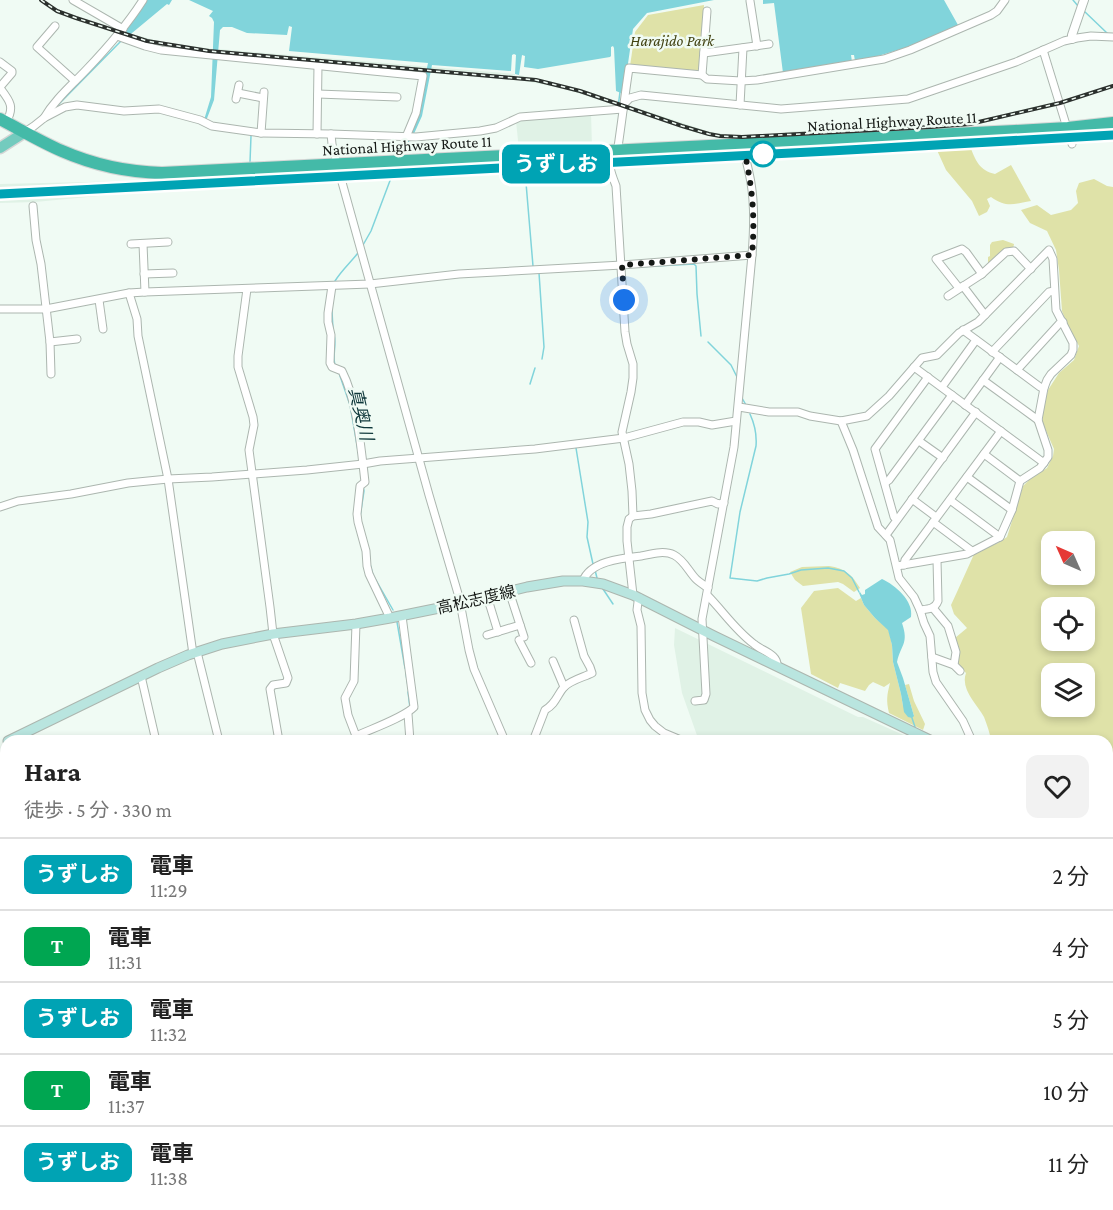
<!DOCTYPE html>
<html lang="ja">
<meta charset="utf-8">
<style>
:root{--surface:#fff;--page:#f2f2f2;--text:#222;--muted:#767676;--line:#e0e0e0}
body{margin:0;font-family:"Crimson Pro","Noto Sans JP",serif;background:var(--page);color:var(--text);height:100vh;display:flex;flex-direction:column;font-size:22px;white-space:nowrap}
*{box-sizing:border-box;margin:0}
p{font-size:20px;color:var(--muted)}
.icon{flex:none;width:33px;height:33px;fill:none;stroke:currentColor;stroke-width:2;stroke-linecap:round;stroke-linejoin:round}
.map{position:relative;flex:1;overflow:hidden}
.drawer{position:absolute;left:0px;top:735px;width:1113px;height:476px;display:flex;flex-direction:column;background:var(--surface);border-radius:18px 18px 0 0;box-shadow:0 3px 9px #0003}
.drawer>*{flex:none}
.badge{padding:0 12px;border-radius:9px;font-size:21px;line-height:39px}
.needle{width:39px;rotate:315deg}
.tools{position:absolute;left:1041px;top:531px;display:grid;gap:12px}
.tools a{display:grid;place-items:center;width:54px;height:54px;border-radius:12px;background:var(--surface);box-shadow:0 3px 9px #0003;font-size:30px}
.you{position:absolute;width:30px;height:30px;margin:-15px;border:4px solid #fff;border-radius:50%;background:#1a73e8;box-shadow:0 0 0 9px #1a73e833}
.map>.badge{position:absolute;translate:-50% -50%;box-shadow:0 0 0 3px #fff}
.round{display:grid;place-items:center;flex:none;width:63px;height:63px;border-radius:12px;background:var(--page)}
.summary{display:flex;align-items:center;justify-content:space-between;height:102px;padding:0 24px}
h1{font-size:28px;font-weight:700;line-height:45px}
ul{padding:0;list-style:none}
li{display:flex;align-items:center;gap:18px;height:72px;padding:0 24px;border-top:2px solid var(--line)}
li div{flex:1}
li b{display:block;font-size:22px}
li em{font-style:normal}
li .badge{min-width:66px;font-weight:700;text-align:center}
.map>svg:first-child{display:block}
</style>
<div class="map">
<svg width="1113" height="1210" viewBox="0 0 1113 1210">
<rect width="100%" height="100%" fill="#f0fbf4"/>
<g fill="#e0f2e6">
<path d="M132 34 162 42 212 49V54L169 49 126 38Z"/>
<path d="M219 49 515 74 514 80 218 54Z"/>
<path d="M519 75 549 81 581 89 616 101V105L562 88 519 80Z"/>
<path d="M1058 101 1059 105 970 126 785 137V132L969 122Z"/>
<path d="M622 103 710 132 729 135H742L743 138H720L698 133 621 107Z"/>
<path d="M591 113 592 147 519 150 516 121Z"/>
<path d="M1066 135 1067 141 437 174 339 181 133 193 135 182Z"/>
<path d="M131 181 130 193 35 202 0 203V184Z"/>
<path d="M675 628 858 717H863L908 737 909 741H699L682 693 674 645Z"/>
</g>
<g fill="#dfe2a8" fill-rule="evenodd">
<path d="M704 5 701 73 630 66 635 32 648 15Z"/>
<path d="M970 146C975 160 980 171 995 174L1011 165 1031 201C1013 204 1007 208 991 197L987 199 990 206 987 212 979 216 972 201 946 170 936 148Z"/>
<path d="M1094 179 1107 186 1113 187V934L1107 933V741H991C990 733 987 725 984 717 977 704 960 689 966 673L958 665 959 656 955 638 967 628 954 614 951 605 957 592 975 552 998 543 1007 537 1023 486 1029 480 1047 468 1053 456 1054 449 1043 424 1042 411 1048 390 1059 373 1074 360 1079 346 1068 326 1062 311 1059 270 1056 250 1047 231 1030 223 1021 210 1037 205 1051 215 1071 210 1078 203 1076 191 1079 183ZM1052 542H1084V574H1052ZM1052 608H1084V640H1052ZM1052 674H1084V706H1052Z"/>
<path d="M1003 240 1014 244 1013 249 988 265V257L990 256V245L992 242Z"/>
<path d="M829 566C845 568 852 575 860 588L854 592 843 584 838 582 803 586 795 580 790 572 802 567Z"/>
<path d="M838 588 856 601 861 598 864 605 875 618 888 629 890 635 892 645 893 662 901 694 903 706 914 716 905 685 909 684 914 701 925 724 923 730 889 713C886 700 887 695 890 683L884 687 873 682 869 685 865 691 840 683 838 688 811 674 801 608 814 591Z"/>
<path d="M1107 1002 1113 1003V1092L1110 1082 1107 1042Z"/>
<path d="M6 1004V1204L134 1205 132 1210H0V1008Z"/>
<path d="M1107 1178 1113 1183V1210H1092V1205L1107 1204Z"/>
<path d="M171 1204H225L227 1206 230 1204H288L289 1210H167Z"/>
<path d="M1015 1204 1032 1210H893V1205H892Z"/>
<path d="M749 1205 753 1210H399L392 1205Z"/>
</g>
<g fill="#81d4db">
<path d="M147 0H172L169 5 167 4 126 38 122 36Z"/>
<path d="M189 0H714L647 13 633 29 624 91H621V93L616 91 614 48 613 46 611 47V56L610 57 538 69 524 67 525 56 522 55 519 75 515 74 516 55 514 54 512 55 511 71 432 65 422 116 413 136H409L417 115 428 63 289 51 292 27 289 26 287 35 247 33 232 27H223L220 30 214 100 206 121 204 120 211 97 214 22 212 18 209 16 213 11Z"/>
<path d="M763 0H944L958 25 909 48 908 47 878 56 855 61 854 55H851L852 62 783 73 774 3 763 4Z"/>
<path d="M882 579C895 585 914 601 911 617L902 623C909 644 901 644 897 662L903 678 914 716 912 718 908 717 904 712 901 694 893 662 892 645 888 630 875 618 864 605 859 593 860 592 862 595 865 594V590Z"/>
<path d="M0 781 6 787V888L5 891 0 898Z"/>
<path d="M751 1205H778L784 1210H754Z"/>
</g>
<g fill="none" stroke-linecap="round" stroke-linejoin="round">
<g stroke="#81d4db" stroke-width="1.5">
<path d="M1073 0 1078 6"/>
<path d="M1084 11 1107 33"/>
<path d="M56 107 122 40"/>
<path d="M618 107 620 92"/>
<path d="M402 155 409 140"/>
<path d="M522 161 523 168 525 171 533 266"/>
<path d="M250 162 251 136"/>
<path d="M614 166V158"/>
<path d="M363 245 371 231 391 178"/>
<path d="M636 267 694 264 696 266 697 294 701 336"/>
<path d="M539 273 544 347 542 359"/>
<path d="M335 281C341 271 350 263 358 253"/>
<path d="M332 311 333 330"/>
<path d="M334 335C337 345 332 355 335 365"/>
<path d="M708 342 731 365 737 377"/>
<path d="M339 373 350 405 359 456"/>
<path d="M530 384 535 368"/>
<path d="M742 398 746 405"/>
<path d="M750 414C755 425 757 434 756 446L740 512 730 578 757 581 767 578 789 574 801 570 828 568 844 571 852 578 859 592"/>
<path d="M576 448 588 522 587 537 593 564"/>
<path d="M360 517 364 491 363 486"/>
<path d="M369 551 370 564 373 575 393 610"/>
<path d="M595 570 597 578"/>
<path d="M603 589 613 604"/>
<path d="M397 622 405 668"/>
<path d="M406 674 408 686"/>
<path d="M408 692 410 708"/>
<path d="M912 718 915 727"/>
<path d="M0 769 6 768"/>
</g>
<path stroke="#cfd9d3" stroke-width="9" stroke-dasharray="9 4.5" stroke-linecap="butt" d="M1107 765 1113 764"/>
<g stroke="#acb6af" stroke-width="9">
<g id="minor">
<path d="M73 0 123 29"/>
<path d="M750 1 757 46"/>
<path d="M55 26 37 47 75 81"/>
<path d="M117 36 145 46 161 50 423 76 416 113 406 137"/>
<path d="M1043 50 1072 144"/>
<path d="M704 53 769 44"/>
<path d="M0 62 12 71V73L0 87"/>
<path d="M702 75 707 11"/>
<path d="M0 88C10 101 15 107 6 122"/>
<path d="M238 93 263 98"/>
<path d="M318 94 397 97"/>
<path d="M236 99 239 85"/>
<path d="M626 102 630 98 641 95 781 109 908 99 1016 62 1064 41 1077 38 1091 36 1113 37"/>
<path d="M740 105 743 48"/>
<path d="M44 118C55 99 72 85 87 69 108 47 127 25 143 0"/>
<path d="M25 132 34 126 44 118 65 107 77 105 124 111 159 109 200 120 212 126 261 133 331 134 416 137 480 131 496 128 520 117 623 109"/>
<path d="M261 133 264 92"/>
<path d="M317 134 318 65"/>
<path d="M331 134 332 144 340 175 429 495 459 597 469 650 474 669 505 741"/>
<path d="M33 206 36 240 41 264 50 342 51 374"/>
<path d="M131 244 168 242"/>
<path d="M143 244 145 292"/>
<path d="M144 274 173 273"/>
<path d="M332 286 328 313V322L331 335 330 363 332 367 342 371C357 400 361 448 365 482L360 486 357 514 358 522 366 551 367 566 369 574 390 618"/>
<path d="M963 286 985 315"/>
<path d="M959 288 936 259 962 249 966 252 982 274"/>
<path d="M247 289 238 356V367L253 417 254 425 249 450 270 607 273 634 288 678 286 683 273 685 270 689 279 741"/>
<path d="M129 293 137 319 138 336 168 479 193 654"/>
<path d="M948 296 982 274 1006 252 1014 251 1031 269"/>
<path d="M99 300 103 329"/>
<path d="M0 309H46L129 293 145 292 370 284 459 274 622 265 752 255"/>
<path d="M963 330 1040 387 1044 388"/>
<path d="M50 342 77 339"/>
<path d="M992 352 1049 292 1054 291"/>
<path d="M914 367 1044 463"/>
<path d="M1017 370 1059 324 1063 322"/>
<path d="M983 380 1038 420"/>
<path d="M942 387 976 340"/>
<path d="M965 405 1000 357"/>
<path d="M739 407 769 412H798L810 416 841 421 867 416 889 396 922 358 937 355 959 333 978 322 1049 250 1053 259 1056 310 1073 343V350L1071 355 1051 374 1047 380 1044 388 1038 420 1048 450V457L1040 468 1020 481 1012 510 1000 537 967 554 897 566"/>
<path d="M841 421 853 450 878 527 890 540 899 578 914 597 920 610 924 623 930 636 933 672 936 682 963 721 972 741"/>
<path d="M919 441 943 458"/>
<path d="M984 454 1020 481"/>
<path d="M967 477 1012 510"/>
<path d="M885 483 889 480 952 395"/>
<path d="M912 499 936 517"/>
<path d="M950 500 1000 537"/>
<path d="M0 507 18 501 71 494 128 483 168 479 212 477 307 470 363 464 380 461 535 449 624 438 683 422H699L712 425 736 421"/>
<path d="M633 516 632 491 629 464 622 432 631 392 633 378V364L627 344 625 332 616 186C612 175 608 167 611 156L617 151 618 147C622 120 625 94 629 68L702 75 707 79 741 81 757 80 884 59 910 50 991 15 997 11 1005 0"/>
<path d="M897 519 894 517 875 449 928 377"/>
<path d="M933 522 972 551"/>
<path d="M886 535 976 412"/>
<path d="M904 565 905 560 1001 431"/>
<path d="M583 581C590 561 623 558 641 556 651 554 664 550 674 555 684 560 689 572 696 579 699 582 704 585 708 588"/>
<path d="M509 591 524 637"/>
<path d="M633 595 627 541V527L629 519 633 516 651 514 712 501 718 504 724 503"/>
<path d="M707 595C723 611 735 630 754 644 762 651 778 654 777 666"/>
<path d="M487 596 498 632"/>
<path d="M640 598 638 602 637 610 641 626 642 693 645 710 650 720 655 726 664 733 683 741"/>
<path d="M933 608 948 626 956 652 954 665 960 671"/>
<path d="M920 610C928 609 935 609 938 601L937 560"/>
<path d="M356 624 354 681 345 698 348 715 356 736C371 729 403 718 414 707L402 616"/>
<path d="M487 635 520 625"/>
<path d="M519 640 531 663"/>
<path d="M197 652 219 741"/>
<path d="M932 657 954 665"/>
<path d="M553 661 564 687"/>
<path d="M141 676 156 741"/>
<path d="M695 701 704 700 706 694 702 619 734 447 752 255C754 231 755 207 751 183 749 170 745 158 743 145"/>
<path d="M408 714 410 741"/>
<path d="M533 741 545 710C556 704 557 695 564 687 571 680 584 677 592 673L590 667 584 656 574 620"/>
<path d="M0 942 6 943"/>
<path d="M0 970 6 968"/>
<path d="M348 1204 349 1210"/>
<path d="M798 1204 803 1210"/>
<path d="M1023 1204 1033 1210"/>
<path d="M182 1210 188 1204"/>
</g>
</g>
<g stroke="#acb6af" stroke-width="10">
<g id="tertiary">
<path d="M1072 39V35L1084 0"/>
<path d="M0 999 6 1004"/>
</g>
</g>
<g stroke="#acb6af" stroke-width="11">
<path id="secondary" d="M8 741 158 668 188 655 222 644 273 634 356 624 390 618 454 605 527 587 563 581H583L603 584 633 595 714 636 932 741"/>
</g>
<g stroke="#d5d6d5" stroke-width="13">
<path id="primary" d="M0 148 25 132"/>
</g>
<g stroke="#d5d6d5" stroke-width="14">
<path id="trunk" d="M0 119C21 130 41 142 62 151 94 165 127 172 162 173L1015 131 1068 128 1113 123"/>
</g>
<use href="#minor" stroke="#fff" stroke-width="7"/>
<use href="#tertiary" stroke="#fff" stroke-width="8"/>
<use href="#secondary" stroke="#b9e5df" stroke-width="9"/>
<use href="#primary" stroke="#73cbbe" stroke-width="10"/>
<use href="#trunk" stroke="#44baa8" stroke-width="12"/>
<g stroke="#2b302d" stroke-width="4">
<g id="rail">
<path d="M41 0 57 11 76 18 147 41 209 51 536 80 580 91 682 126 709 134 720 136 742 137 931 127 970 124 1060 103 1113 86"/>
<path d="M0 194 852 150 1113 135"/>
</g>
</g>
<use href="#rail" stroke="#f0fbf4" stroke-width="1.5" stroke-dasharray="4.5" stroke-linecap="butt"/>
</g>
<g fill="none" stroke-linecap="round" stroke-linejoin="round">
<g stroke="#fff" stroke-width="14">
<path id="line" d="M0 194 830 151 1113 135"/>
</g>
<use href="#line" stroke="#00a3b4" stroke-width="9"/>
<path stroke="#151916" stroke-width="6" stroke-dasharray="0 10.8" d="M624 300 622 265 752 255C755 221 753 193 746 159L763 154"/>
</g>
<circle fill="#fff" stroke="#00a3b4" stroke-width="3" cx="763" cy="154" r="12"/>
<g text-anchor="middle" stroke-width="5" stroke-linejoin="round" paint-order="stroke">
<g font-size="16" font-style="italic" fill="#424313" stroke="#f0fbf4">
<text x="672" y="46">Harajido Park</text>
</g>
<g font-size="16" fill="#151916" stroke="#f0fbf4">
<text transform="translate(892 121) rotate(-3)" y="6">National Highway Route 11</text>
<text transform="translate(407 145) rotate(-3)" y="6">National Highway Route 11</text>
<text transform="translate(476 599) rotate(-13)" y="6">高松志度線</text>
</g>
<g font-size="18" font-style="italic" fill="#0f383b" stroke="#f0fbf4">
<text transform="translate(361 414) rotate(77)" y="6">真奥川</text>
</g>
</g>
</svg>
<div class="tools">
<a><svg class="needle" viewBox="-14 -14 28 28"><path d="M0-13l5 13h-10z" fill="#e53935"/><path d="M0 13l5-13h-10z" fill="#767676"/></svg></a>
<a><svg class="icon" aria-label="locate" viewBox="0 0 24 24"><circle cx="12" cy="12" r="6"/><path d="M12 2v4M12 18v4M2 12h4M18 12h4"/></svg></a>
<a><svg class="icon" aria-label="layers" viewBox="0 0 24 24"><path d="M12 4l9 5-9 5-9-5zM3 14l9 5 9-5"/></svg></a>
</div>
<div class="you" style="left:624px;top:300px"></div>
<b class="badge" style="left:556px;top:164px;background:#00a3b4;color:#fff">うずしお</b>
<section class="drawer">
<div class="summary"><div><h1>Hara</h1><p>徒歩 · 5 分 · 330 m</p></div><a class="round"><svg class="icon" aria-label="heart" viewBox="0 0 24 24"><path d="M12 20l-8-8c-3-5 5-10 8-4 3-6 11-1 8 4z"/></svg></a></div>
<ul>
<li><span class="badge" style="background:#00a3b4;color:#fff">うずしお</span><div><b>電車</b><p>11:29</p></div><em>2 分</em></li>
<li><span class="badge" style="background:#00a651;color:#fff">T</span><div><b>電車</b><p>11:31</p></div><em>4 分</em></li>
<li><span class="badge" style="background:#00a3b4;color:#fff">うずしお</span><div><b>電車</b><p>11:32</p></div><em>5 分</em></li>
<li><span class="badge" style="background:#00a651;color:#fff">T</span><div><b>電車</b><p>11:37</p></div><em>10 分</em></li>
<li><span class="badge" style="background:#00a3b4;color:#fff">うずしお</span><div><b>電車</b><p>11:38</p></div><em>11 分</em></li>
</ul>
</section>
</div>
